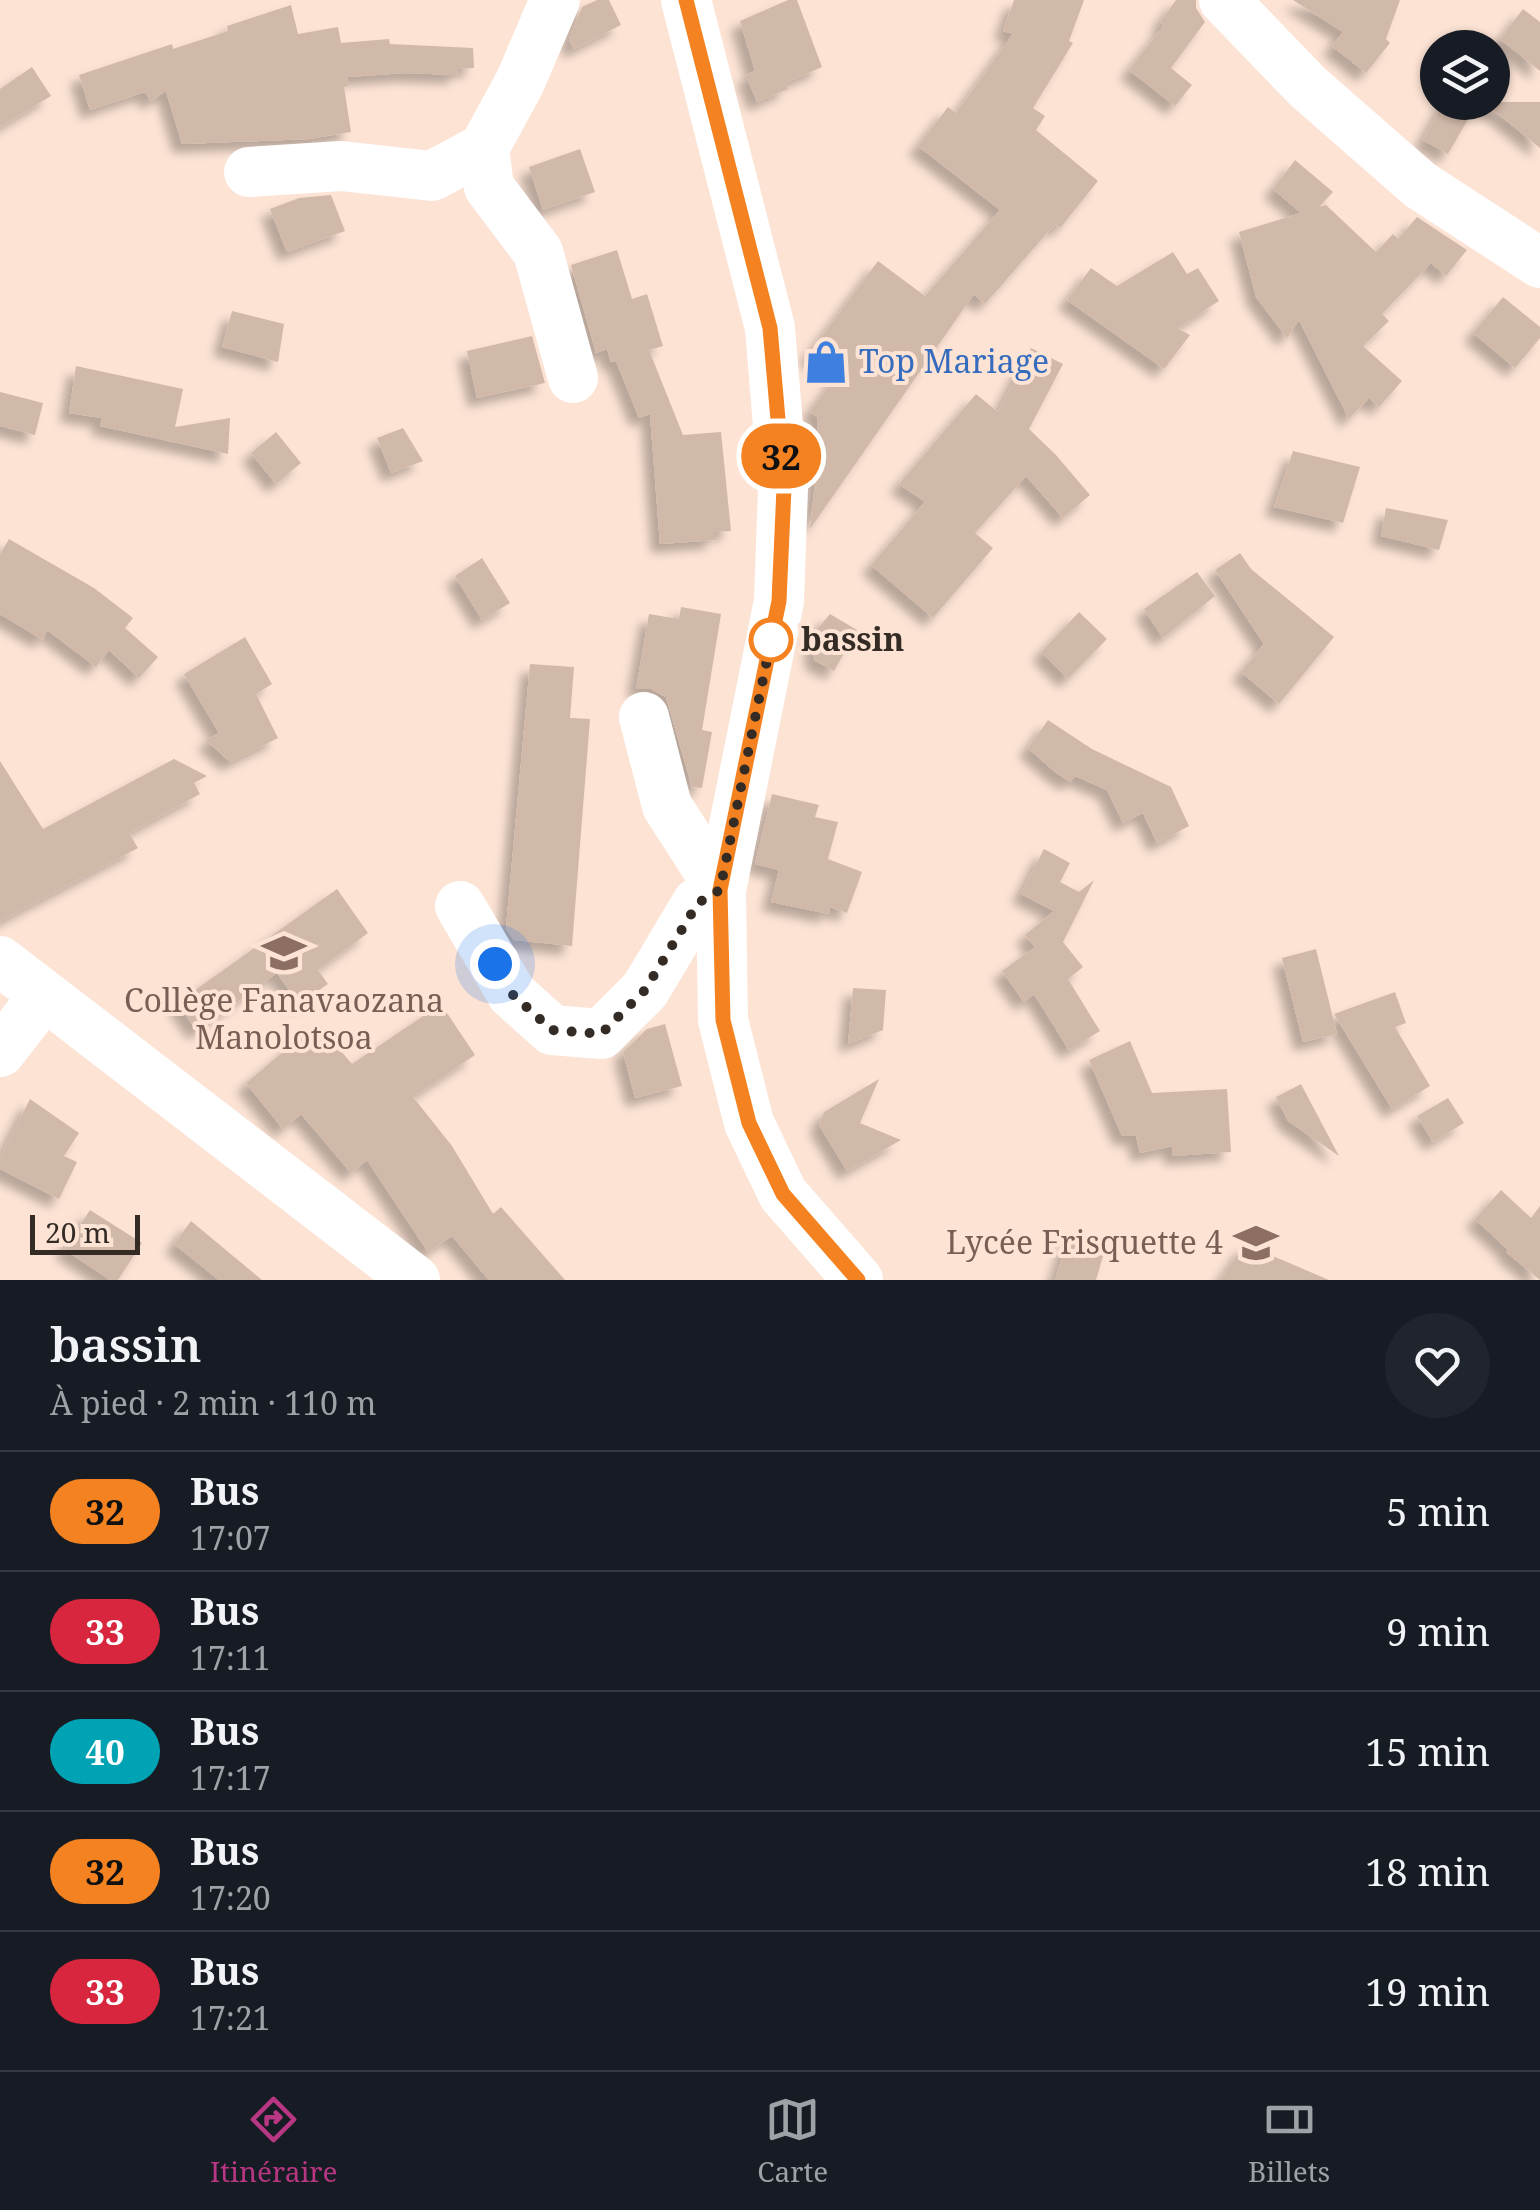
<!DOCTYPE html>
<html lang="fr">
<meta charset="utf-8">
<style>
:root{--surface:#171b24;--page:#20242c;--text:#f1f3f6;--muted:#9ea1a6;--line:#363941;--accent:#b73782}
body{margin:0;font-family:"Noto Serif",serif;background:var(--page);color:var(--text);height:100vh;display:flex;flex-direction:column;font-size:38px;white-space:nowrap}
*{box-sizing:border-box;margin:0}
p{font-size:32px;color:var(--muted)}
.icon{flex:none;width:55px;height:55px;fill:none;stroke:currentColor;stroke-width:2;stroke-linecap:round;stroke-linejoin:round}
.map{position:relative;height:1280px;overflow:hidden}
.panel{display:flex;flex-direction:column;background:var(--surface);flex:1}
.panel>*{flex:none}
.badge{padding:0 20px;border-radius:32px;font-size:35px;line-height:65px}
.buttons{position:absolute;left:1420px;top:30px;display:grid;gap:20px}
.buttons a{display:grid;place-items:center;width:90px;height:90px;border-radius:50%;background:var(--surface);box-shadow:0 2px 8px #0004;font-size:50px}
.scale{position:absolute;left:30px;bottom:25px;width:110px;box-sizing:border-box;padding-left:10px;border:5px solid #342b25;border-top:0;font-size:28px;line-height:35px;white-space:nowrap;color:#342b25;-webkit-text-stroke:8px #fce3d4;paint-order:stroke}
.you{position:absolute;width:50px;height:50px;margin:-25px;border:8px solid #fff;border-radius:50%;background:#1a73e8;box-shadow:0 0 0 15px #1a73e833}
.map>.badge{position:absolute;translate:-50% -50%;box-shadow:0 0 0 5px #fff}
.round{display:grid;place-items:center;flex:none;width:105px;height:105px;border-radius:52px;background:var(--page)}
.overview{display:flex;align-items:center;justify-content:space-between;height:170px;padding:0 50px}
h1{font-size:48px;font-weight:600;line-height:75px}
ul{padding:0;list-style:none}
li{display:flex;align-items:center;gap:30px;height:120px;padding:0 50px;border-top:2px solid var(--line)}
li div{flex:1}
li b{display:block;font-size:38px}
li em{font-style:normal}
li .badge{min-width:110px;font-weight:700;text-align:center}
.tab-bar{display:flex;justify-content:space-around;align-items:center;height:140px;border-top:2px solid var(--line);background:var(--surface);font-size:28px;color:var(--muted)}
.tab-bar a{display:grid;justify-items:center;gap:5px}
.tab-bar .selected{color:var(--accent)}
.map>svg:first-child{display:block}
</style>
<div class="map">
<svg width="1540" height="1280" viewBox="0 0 1540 1280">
<defs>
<filter id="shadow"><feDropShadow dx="-9" dy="9" stdDeviation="5" flood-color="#0004"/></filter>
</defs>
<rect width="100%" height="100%" fill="#fce3d4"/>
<g fill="#d1b9aa" filter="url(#shadow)">
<path d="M597 0H609L621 25 574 49 569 40 582 7Z"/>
<path d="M788 0H797L822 67 785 83 788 89 757 102 746 75 755 71 740 21Z"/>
<path d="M1014 0H1084L1069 41 1073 43 1033 108 1045 116 1036 130 1098 181 1060 228 1055 224 985 304 974 294 810 529 818 455 817 417 810 412 837 375 808 355 878 261 925 296 1000 210 918 146 948 107 956 113 1013 34 1003 31Z"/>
<path d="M1176 0H1196V8L1205 22 1171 68 1192 85 1175 106 1129 70 1164 25 1160 22Z"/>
<path d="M1293 0H1400L1386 39 1390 43 1366 73 1332 46 1343 32Z"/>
<path d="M291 5 298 34 338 27 341 43 389 39 390 44 473 48 474 68 458 69 457 75 405 73 347 77 349 86 344 87 351 132 309 139 182 144 166 91 151 101 145 92 90 110 79 75 172 44 173 49 228 31 227 26Z"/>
<path d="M1523 9 1540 22V71L1500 39Z"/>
<path d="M32 67 51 96 0 127V89Z"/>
<path d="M1444 102H1478L1448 154 1423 140Z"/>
<path d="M1483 102H1540V148Z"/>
<path d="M580 149 595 192 543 210 529 167Z"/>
<path d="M1295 160 1333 192 1319 207 1326 205 1376 252 1393 234 1398 239 1417 217 1467 250 1446 276 1431 263 1382 314 1389 321 1363 346 1402 381 1379 407 1369 398 1349 419 1299 320 1287 338 1256 297 1239 232 1301 213 1273 189Z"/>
<path d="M331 195 345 231 287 252 270 209 299 198Z"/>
<path d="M617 250 632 299 647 294 663 346 649 350 683 435 721 432 731 531 715 532V540L660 544 650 414 639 418 616 361 611 362 607 349 596 353 571 265Z"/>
<path d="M1173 252 1187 274 1198 268 1219 301 1177 328 1190 335 1164 369 1067 300 1091 268 1117 286Z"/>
<path d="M1503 297 1540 327V338L1515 368 1473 333Z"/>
<path d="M232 311 284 324 278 362 222 347Z"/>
<path d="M532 336 545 383 477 398 467 351Z"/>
<path d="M1031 348 1063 364 1029 429 1056 455 1090 495 1063 518 1026 476 975 533 993 548 933 618 871 565 925 502 899 484 976 394 998 412Z"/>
<path d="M76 366 183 389 175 427 230 418 228 454 100 426 102 418 69 413Z"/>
<path d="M0 392 43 403 35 435 0 426Z"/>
<path d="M403 428 423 461 391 473 377 438Z"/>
<path d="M276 432 301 463 276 484 251 453Z"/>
<path d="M1293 451 1360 467 1343 523 1274 507Z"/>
<path d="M1386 508 1448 520 1439 550 1381 536Z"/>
<path d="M9 539 94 588 133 618 125 628 158 657 139 678 109 650 96 667 47 630 43 640 0 614V554Z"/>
<path d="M1240 553 1251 569 1334 637 1279 704 1241 672 1264 644 1215 570Z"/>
<path d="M482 558 510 603 482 620 455 576Z"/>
<path d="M1197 572 1215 596 1163 638 1144 609Z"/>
<path d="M681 607 721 614 702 730 712 732 702 788 692 787 666 697 651 689H636L649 614 679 619Z"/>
<path d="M1079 612 1107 639 1068 679 1041 652Z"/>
<path d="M830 614 857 630 834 671 814 660 813 634Z"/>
<path d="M245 637 272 684 256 694 278 738 230 762 206 740 219 733 184 674Z"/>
<path d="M530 664 574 667 570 718 590 719 572 946 514 940 506 928Z"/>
<path d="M1048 720 1092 749 1171 787 1189 826 1157 843 1143 813 1123 823 1107 790 1075 776 1070 782 1055 772 1028 748Z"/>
<path d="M174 759 207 776 194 783 200 794 129 833 138 848 0 921V761L43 829Z"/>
<path d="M772 794 819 805 815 817 838 822 828 859 862 872 847 913 830 907 829 914 771 902 779 870 755 864Z"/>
<path d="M1044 849 1070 863 1060 882 1079 892 1094 880 1063 942 1083 967 1068 979 1100 1031 1069 1050 1034 994 1024 1002 1002 971 1035 947 1025 935 1054 911 1021 894Z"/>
<path d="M337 889 368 933 318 970 328 984 299 1004 277 973 197 1031 177 1003Z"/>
<path d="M1316 949 1337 1034 1303 1042 1282 958Z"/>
<path d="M853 988 886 990 883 1030 848 1044Z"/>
<path d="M1395 992 1406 1023 1395 1027 1430 1086 1392 1109 1334 1014Z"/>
<path d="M441 1004 475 1055 413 1097 452 1146 493 1214 501 1207 565 1280H489L452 1236 428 1252 367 1160 351 1173 301 1114 283 1129 246 1083 317 1023 352 1064Z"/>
<path d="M665 1024 682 1086 635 1098 623 1052 647 1029Z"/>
<path d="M1130 1041 1152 1093 1227 1089 1231 1152 1173 1156 1172 1146 1140 1153 1136 1136H1122L1089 1060Z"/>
<path d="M879 1079 860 1123 901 1140 847 1171 819 1125 824 1112Z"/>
<path d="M1301 1084 1339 1156 1288 1121 1276 1097Z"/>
<path d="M1448 1098 1464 1123 1433 1142 1417 1116Z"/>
<path d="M30 1099 79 1133 64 1156 77 1162 59 1199 0 1169V1158Z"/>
<path d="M1501 1190 1531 1218 1540 1206V1280L1506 1252 1508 1250 1475 1219Z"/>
<path d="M90 1210 142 1243 118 1280H110L64 1249Z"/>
<path d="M191 1221 262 1280H219L174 1244Z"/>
<path d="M1068 1238 1105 1249 1096 1280H1055Z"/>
<path d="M1245 1244 1329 1280H1220Z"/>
</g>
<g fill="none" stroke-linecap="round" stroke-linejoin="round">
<g stroke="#fff" stroke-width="50">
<path d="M686 0 770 328 783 488 779 601 721 890 723 1020 749 1123 783 1194 858 1280"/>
<path d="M1224 0 1308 87 1420 185 1540 263"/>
<path d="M484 148 489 187 538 252 573 378"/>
<path d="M249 172 341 166 432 176 484 148 520 82 555 0"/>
<path d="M460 906 512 994 552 1030 601 1034 645 990 697 903 721 890 667 806 644 717"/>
<path d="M0 961 415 1280"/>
<path d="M0 1052 44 996"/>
</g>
</g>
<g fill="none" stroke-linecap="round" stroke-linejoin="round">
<g stroke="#fff" stroke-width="22">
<path id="line" d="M686 0 770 328 784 488 779 601 720 890 723 1020 749 1123 783 1194 858 1280"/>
</g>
<use href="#line" stroke="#f58220" stroke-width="15"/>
<path stroke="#342b25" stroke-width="10" stroke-dasharray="0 18" d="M495 964 512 994 552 1030 601 1034 645 990 698 903 720 890 771 640"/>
</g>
<defs>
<g id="shop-bare" transform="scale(3.45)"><path d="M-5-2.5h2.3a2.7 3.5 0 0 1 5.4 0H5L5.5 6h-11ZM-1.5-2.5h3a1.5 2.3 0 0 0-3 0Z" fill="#3f7fe0" stroke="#fce3d4" stroke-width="2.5" paint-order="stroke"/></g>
<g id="school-bare" transform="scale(3.45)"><path d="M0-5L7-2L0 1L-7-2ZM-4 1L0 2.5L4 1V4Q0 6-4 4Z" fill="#8d6e63" stroke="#fce3d4" stroke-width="2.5" paint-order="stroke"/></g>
</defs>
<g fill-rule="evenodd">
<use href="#shop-bare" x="826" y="362"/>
<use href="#school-bare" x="284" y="953"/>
<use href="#school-bare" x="1256" y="1243"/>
</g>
<circle fill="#fff" stroke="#f58220" stroke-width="5" cx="771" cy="640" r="20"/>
<g text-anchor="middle" stroke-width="8" stroke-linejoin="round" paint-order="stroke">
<g font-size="32" fill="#366cbe" stroke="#fce3d4" text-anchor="start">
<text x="859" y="373">Top Mariage</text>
</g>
<g font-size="32" font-weight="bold" fill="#342b25" stroke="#fce3d4" text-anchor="start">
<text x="801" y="651">bassin</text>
</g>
<g font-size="32" fill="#785e54" stroke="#fce3d4">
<text x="284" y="1012">Collège Fanavaozana<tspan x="284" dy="37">Manolotsoa</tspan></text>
<text x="1223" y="1254" text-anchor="end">Lycée Frisquette 4</text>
</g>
</g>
</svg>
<div class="buttons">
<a><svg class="icon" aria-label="layers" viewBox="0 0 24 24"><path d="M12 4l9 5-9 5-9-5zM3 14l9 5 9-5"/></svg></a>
</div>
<div class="scale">20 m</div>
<div class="you" style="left:495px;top:964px"></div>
<b class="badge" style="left:781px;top:456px;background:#f58220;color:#111">32</b>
</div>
<section class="panel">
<div class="overview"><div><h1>bassin</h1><p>À pied · 2 min · 110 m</p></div><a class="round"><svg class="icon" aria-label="heart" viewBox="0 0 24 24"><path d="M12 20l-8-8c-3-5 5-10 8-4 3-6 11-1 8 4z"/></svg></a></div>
<ul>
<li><span class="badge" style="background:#f58220;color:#111">32</span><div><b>Bus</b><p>17:07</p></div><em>5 min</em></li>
<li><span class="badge" style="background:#d7263d;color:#fff">33</span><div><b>Bus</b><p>17:11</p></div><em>9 min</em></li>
<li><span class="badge" style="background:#00a3b4;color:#fff">40</span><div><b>Bus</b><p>17:17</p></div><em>15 min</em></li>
<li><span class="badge" style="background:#f58220;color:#111">32</span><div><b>Bus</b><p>17:20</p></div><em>18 min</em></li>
<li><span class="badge" style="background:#d7263d;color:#fff">33</span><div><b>Bus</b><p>17:21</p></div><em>19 min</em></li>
</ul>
</section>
<nav class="tab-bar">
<a class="selected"><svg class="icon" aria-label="directions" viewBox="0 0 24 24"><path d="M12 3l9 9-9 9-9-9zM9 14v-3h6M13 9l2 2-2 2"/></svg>Itinéraire</a>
<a><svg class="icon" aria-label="map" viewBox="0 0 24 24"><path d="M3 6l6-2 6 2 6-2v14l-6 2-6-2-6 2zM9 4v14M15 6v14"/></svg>Carte</a>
<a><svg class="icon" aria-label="tickets" viewBox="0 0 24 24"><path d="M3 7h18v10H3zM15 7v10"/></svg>Billets</a>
</nav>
